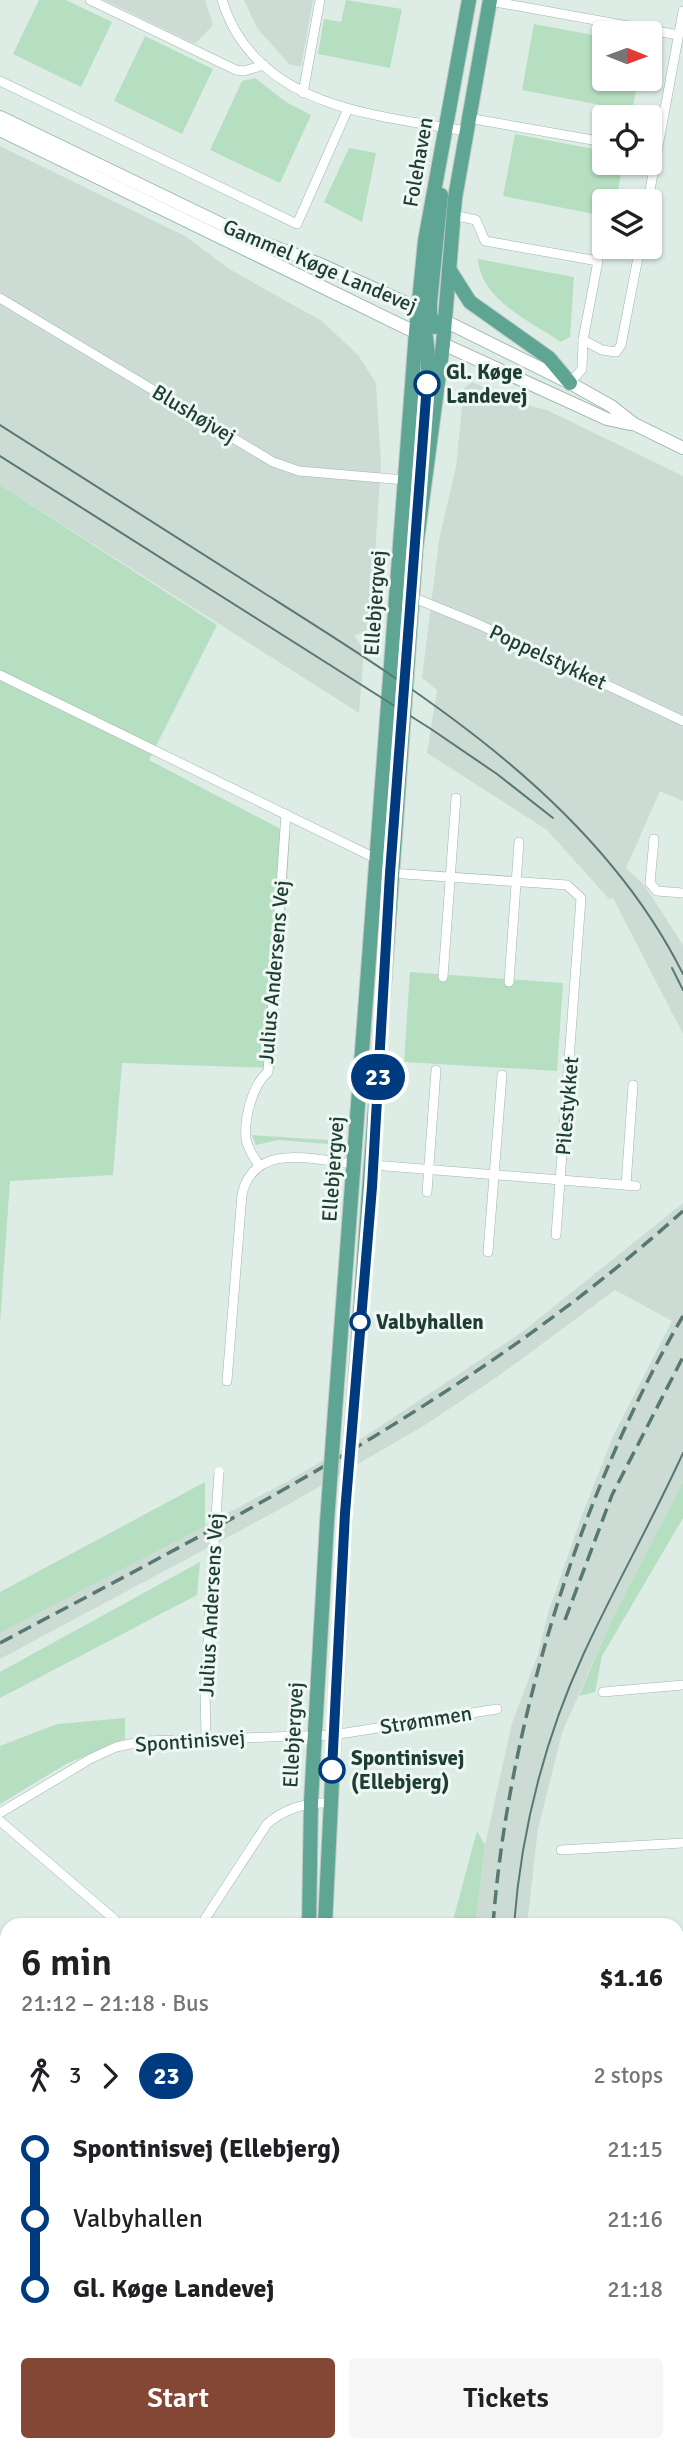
<!DOCTYPE html>
<meta charset="utf-8">
<style>
:root{--surface:#fff;--page:#f6f6f6;--text:#202124;--muted:#757577;--accent:#844735}
body{margin:0;font-family:Signika,sans-serif;background:var(--page);color:var(--text);height:100vh;display:flex;flex-direction:column;font-size:26px;white-space:nowrap}
*{box-sizing:border-box;margin:0}
p{font-size:23px;color:var(--muted)}
.icon{flex:none;width:38px;height:38px;fill:none;stroke:currentColor;stroke-width:2;stroke-linecap:round;stroke-linejoin:round}
.map{position:relative;flex:1;overflow:hidden}
.drawer{position:absolute;left:0px;top:1918px;width:684px;height:534px;display:flex;flex-direction:column;background:var(--surface);border-radius:21px 21px 0 0;box-shadow:0 2px 5px #0004}
.drawer>*{flex:none}
.badge{padding:0 14px;border-radius:23px;font-size:24px;line-height:46px}
.needle{width:46px;rotate:91deg}
.fabs{position:absolute;left:592px;top:21px;display:grid;gap:14px}
.fabs a{display:grid;place-items:center;width:70px;height:70px;border-radius:7px;background:var(--surface);box-shadow:0 2px 5px #0004;font-size:35px}
.map>.badge{position:absolute;translate:-50% -50%;box-shadow:0 0 0 4px #fff}
.legs{display:flex;align-items:center;gap:10px;height:77px;padding:0 21px;font-size:23px}
.legs p{margin-inline-start:auto}
.summary{display:flex;align-items:center;justify-content:space-between;height:119px;padding:0 21px}
h1{font-size:38px;font-weight:600;line-height:52px}
.primary-button{display:flex;gap:14px;margin-top:auto;padding:14px 21px}
.primary-button a{flex:1;height:80px;border-radius:7px;background:var(--accent);color:#fff;font-size:28px;font-weight:600;line-height:80px;text-align:center}
.primary-button a+a{background:var(--page);color:var(--text)}
ul{padding:0 21px;list-style:none}
li{display:flex;align-items:center;gap:24px;height:70px;font-size:26px}
li i{display:grid;place-items:center;width:10px;height:100%;margin:0 9px;background:currentColor}
li i::after{content:'';width:18px;height:18px;margin:-9px;border:5px solid;border-radius:50%;background:var(--surface)}
li p{margin-inline-start:auto}
li:first-child i{background:linear-gradient(#0000 50%,currentColor 0)}
li:last-child i{background:linear-gradient(currentColor 50%,#0000 0)}
.map>svg:first-child{display:block}
</style>
<div class="map">
<svg width="683" height="2451" viewBox="0 0 683 2451">
<rect width="100%" height="100%" fill="#deece6"/>
<g fill="#ccdcd5">
<path d="M104 0H205L213 25 195 44Z"/>
<path d="M244 0H313L301 67 289 64 257 28Z"/>
<path d="M0 146 185 236 231 270 322 321 358 355 376 383 381 463 370 632 354 635 364 650 359 713 0 485Z"/>
<path d="M472 382 516 402 547 410 683 476V801L660 791 626 868 645 886 683 945V1034L613 898 609 899 547 830 427 753 437 690 422 678 439 540 456 466 464 388Z"/>
<path d="M683 1203V1482L611 1621 562 1733 538 1829 527 1925H475L485 1845 512 1723 538 1654 548 1613 582 1515 614 1434 672 1321 615 1290 497 1377 425 1425 284 1507 0 1659V1633L288 1481 370 1433 522 1332Z"/>
</g>
<g fill="#b5dfc0">
<path d="M39 0H66L112 22 81 87 13 54Z"/>
<path d="M346 0 402 9 390 68 318 54 324 19 341 22Z"/>
<path d="M534 24 604 37V79H638L632 111 522 90Z"/>
<path d="M145 36 213 69 182 134 114 101Z"/>
<path d="M255 78 286 102 311 115 280 183 210 150 242 81Z"/>
<path d="M515 134 604 151V163H623L616 201H604V216L503 196Z"/>
<path d="M349 148 376 153 362 222 324 202Z"/>
<path d="M478 259 574 277 570 337 561 342C530 321 481 300 478 259Z"/>
<path d="M0 485 217 625 149 760 290 834 275 1068 122 1063 113 1175 10 1181 0 1323Z"/>
<path d="M410 972 563 983 557 1071 404 1062Z"/>
<path d="M252 1135 328 1140V1144L278 1140 256 1145Z"/>
<path d="M205 1482V1526L0 1633V1592Z"/>
<path d="M683 1482V1518L602 1656 595 1692 579 1696 611 1621Z"/>
<path d="M200 1562 197 1595 0 1698V1672Z"/>
<path d="M125 1718V1739L66 1764 0 1804V1746L57 1724Z"/>
<path d="M477 1831 485 1845 475 1925H440L452 1924Z"/>
<path d="M677 2068H683V2234L677 2243Z"/>
<path d="M7 2316V2355L1 2356 0 2328Z"/>
</g>
<g fill="none" stroke-linecap="round" stroke-linejoin="round">
<g stroke="#a1b4ad" stroke-width="10">
<g id="minor">
<path d="M90 0 236 70 244 71 264 65"/>
<path d="M222 0C255 107 373 115 466 131"/>
<path d="M490 1 678 35"/>
<path d="M0 81 297 224 347 111"/>
<path d="M303 93 320 0"/>
<path d="M468 118 604 142"/>
<path d="M648 201 683 11"/>
<path d="M453 215 476 220 485 241 598 261 583 340 582 369 570 383"/>
<path d="M0 298 273 462 299 471 405 480"/>
<path d="M583 340 602 350 616 352 621 345 640 247"/>
<path d="M412 597 478 624 683 721"/>
<path d="M0 675 377 859"/>
<path d="M654 839 650 883 657 891 683 893"/>
<path d="M390 873 567 885 581 898 556 1235"/>
<path d="M443 977 456 798"/>
<path d="M509 982 519 842"/>
<path d="M258 1164C253 1156 248 1149 246 1139 244 1119 252 1085 268 1072L286 814"/>
<path d="M373 1165 636 1186"/>
<path d="M626 1185 633 1085"/>
<path d="M427 1192 436 1070"/>
<path d="M488 1252 502 1075"/>
<path d="M227 1381 242 1194C255 1141 313 1160 354 1164"/>
<path d="M603 1692 683 1685"/>
<path d="M206 1739 205 1690 211 1589"/>
<path d="M0 1813 90 1759 116 1747 144 1741 333 1735 497 1709"/>
<path d="M0 1821 121 1925"/>
<path d="M561 1850 683 1843"/>
<path d="M201 1925 267 1824C285 1808 306 1802 330 1803"/>
<path d="M677 1994 683 1993"/>
<path d="M0 2110 7 2116"/>
<path d="M0 2245 7 2234"/>
<path d="M0 2397 7 2395"/>
<path d="M229 2445 232 2451"/>
</g>
</g>
<g stroke="#a1b4ad" stroke-width="14">
<g id="tertiary">
<path d="M445 321 570 383 611 406 634 424 683 448"/>
<path d="M443 344 607 419 630 424"/>
</g>
</g>
<g stroke="#9cb8ae" stroke-width="14">
<g id="secondary">
<path d="M0 117 248 237 317 263 426 312"/>
<path d="M0 130 423 336"/>
</g>
</g>
<g stroke="#c0c9c6" stroke-width="16">
<g id="primary">
<path d="M449 269 470 302 549 358 570 383"/>
<path d="M420 313C437 361 422 409 420 459"/>
<path d="M435 327 430 314V303L441 195"/>
<path d="M354 1398 416 548 443 344 455 198 490 0"/>
<path d="M335 1411 416 332 425 241 469 0"/>
<path d="M309 1925 311 1802 327 1522"/>
<path d="M325 1925 345 1513"/>
<path d="M307 2445V2451"/>
<path d="M291 2451V2445"/>
</g>
</g>
<use href="#minor" stroke="#fff" stroke-width="9"/>
<use href="#tertiary" stroke="#fff" stroke-width="12"/>
<use href="#secondary" stroke="#fff" stroke-width="12"/>
<use href="#primary" stroke="#5ea693" stroke-width="14"/>
<g stroke="#587970" stroke-width="2">
<path d="M0 425C88 481 176 537 264 593 422 693 597 801 683 974"/>
<path d="M0 456 431 729 497 774 553 818"/>
<path d="M672 968 683 990"/>
<path d="M514 1925C521 1832 545 1738 584 1653 615 1586 652 1521 683 1453"/>
<path d="M561 2445 562 2451"/>
<path d="M584 2445 586 2451"/>
</g>
<g stroke="#587970" stroke-width="3.5" stroke-dasharray="14 7" stroke-linecap="butt">
<path d="M565 1620 612 1495 683 1357"/>
<path d="M0 1643C243 1513 476 1397 683 1211"/>
<path d="M493 1925C508 1724 581 1490 683 1316"/>
<path d="M539 2445 541 2451"/>
</g>
<g stroke="#a1b4ad" stroke-width="10" stroke-linecap="butt">
<path id="minor-bridge" d="M211 1589 219 1472"/>
</g>
<g stroke="#c0c9c6" stroke-width="16" stroke-linecap="butt">
<g id="primary-bridge">
<path d="M345 1513 354 1398"/>
<path d="M327 1522 335 1411"/>
</g>
</g>
<use href="#minor-bridge" stroke="#fff" stroke-width="9"/>
<use href="#primary-bridge" stroke="#5ea693" stroke-width="14"/>
</g>
<g fill="none" stroke-linecap="round" stroke-linejoin="round">
<g stroke="#fff" stroke-width="16">
<path id="line-1" d="M332 1770 345 1513 372 1187 390 873 427 384"/>
</g>
<use href="#line-1" stroke="#003b80" stroke-width="10"/>
</g>
<g fill="#fff" stroke="#003b80" stroke-width="3.5">
<circle cx="427" cy="384" r="12"/>
<circle cx="360" cy="1322" r="9"/>
<circle cx="332" cy="1770" r="12"/>
</g>
<g text-anchor="middle" stroke-width="6" stroke-linejoin="round" paint-order="stroke">
<g font-size="21" fill="#1e3d35" stroke="#eff8f3">
<text transform="translate(418 162) rotate(-80)" y="7">Folehaven</text>
<text transform="translate(320 266) rotate(23)" y="7">Gammel Køge Landevej</text>
<text transform="translate(194 414) rotate(31)" y="7">Blushøjvej</text>
<text transform="translate(375 603) rotate(-86)" y="7">Ellebjergvej</text>
<text transform="translate(548 657) rotate(25)" y="7">Poppelstykket</text>
<text transform="translate(274 972) rotate(-85)" y="7">Julius Andersens Vej</text>
<text transform="translate(567 1106) rotate(-85)" y="7">Pilestykket</text>
<text transform="translate(333 1169) rotate(-86)" y="7">Ellebjergvej</text>
<text transform="translate(211 1605) rotate(-87)" y="7">Julius Andersens Vej</text>
<text transform="translate(426 1720) rotate(-9)" y="7">Strømmen</text>
<text transform="translate(293 1735) rotate(-87)" y="7">Ellebjergvej</text>
<text transform="translate(190 1741) rotate(-4)" y="7">Spontinisvej</text>
</g>
<g font-size="21" font-weight="bold" fill="#1e3d35" stroke="#eff8f3" text-anchor="start">
<text x="446" y="379">Gl. Køge<tspan x="446" dy="24">Landevej</tspan></text>
<text x="376" y="1329">Valbyhallen</text>
<text x="351" y="1765">Spontinisvej<tspan x="351" dy="24">(Ellebjerg)</tspan></text>
</g>
</g>
</svg>
<div class="fabs">
<a><svg class="needle" viewBox="-14 -14 28 28"><path d="M0-13l5 13h-10z" fill="#e53935"/><path d="M0 13l5-13h-10z" fill="#757577"/></svg></a>
<a><svg class="icon" aria-label="locate" viewBox="0 0 24 24"><circle cx="12" cy="12" r="6"/><path d="M12 2v4M12 18v4M2 12h4M18 12h4"/></svg></a>
<a><svg class="icon" aria-label="layers" viewBox="0 0 24 24"><path d="M12 4l9 5-9 5-9-5zM3 14l9 5 9-5"/></svg></a>
</div>
<b class="badge" style="left:378px;top:1077px;background:#003b80;color:#fff">23</b>
<section class="drawer">
<div class="summary"><div><h1>6 min</h1><p>21:12 – 21:18 · Bus</p></div><b>$1.16</b></div>
<div class="legs"><svg class="icon" aria-label="walk" viewBox="0 0 24 24"><circle cx="13" cy="4" r="2"/><path d="M13 8l-2 6 4 7M11 14l-3 7M7 12l3-4h3l4 4"/></svg>3<svg class="icon" aria-label="forward" viewBox="0 0 24 24"><path d="M9 5l7 7-7 7"/></svg><b class="badge" style="background:#003b80;color:#fff">23</b><p>2 stops</p></div>
<ul>
<li><i style="color:#003b80"></i><b>Spontinisvej (Ellebjerg)</b><p>21:15</p></li>
<li><i style="color:#003b80"></i><span>Valbyhallen</span><p>21:16</p></li>
<li><i style="color:#003b80"></i><b>Gl. Køge Landevej</b><p>21:18</p></li>
</ul>
<div class="primary-button"><a>Start</a><a>Tickets</a></div>
</section>
</div>
